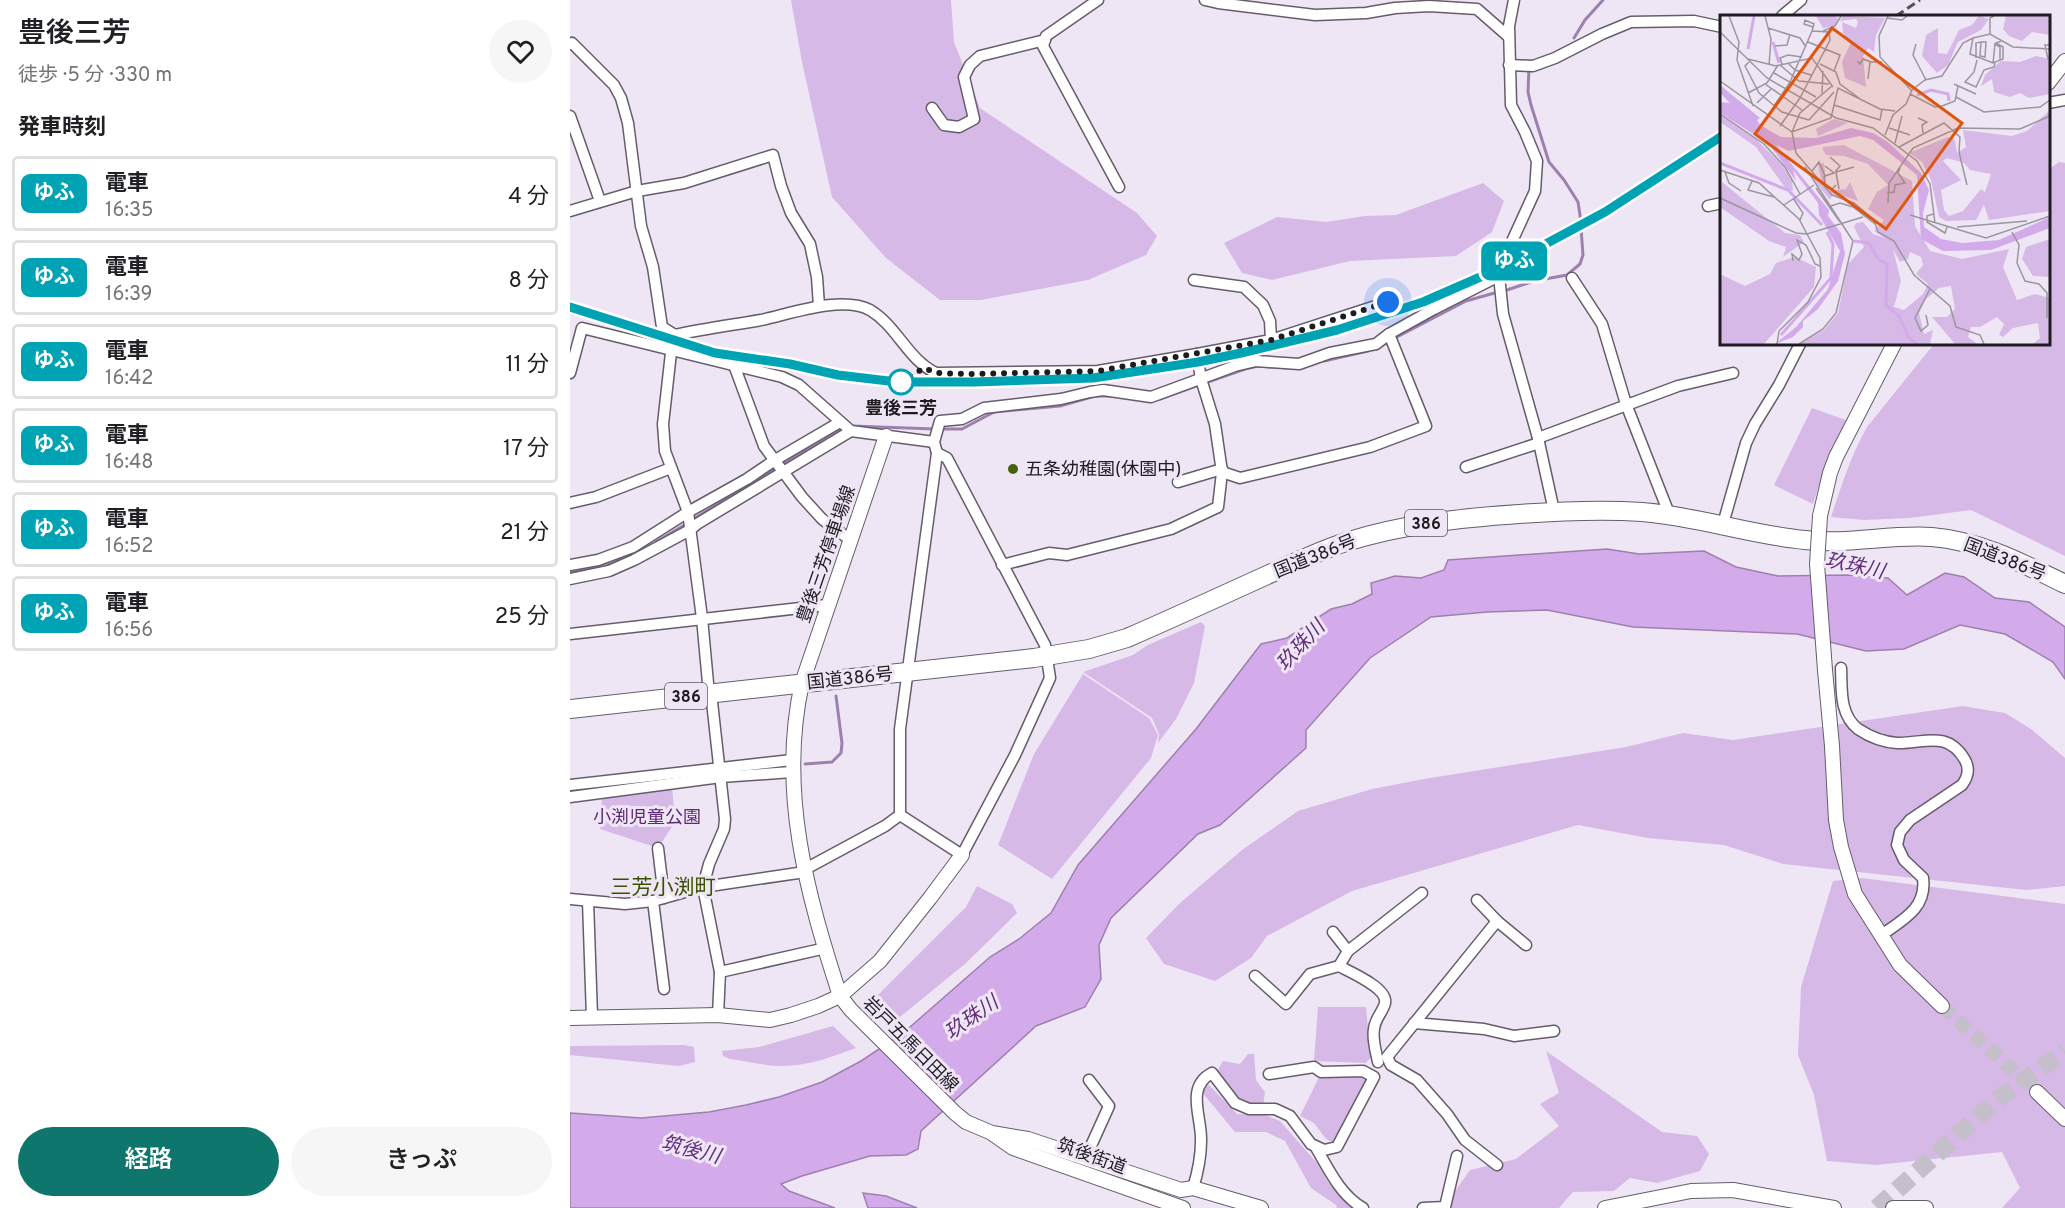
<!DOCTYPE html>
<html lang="ja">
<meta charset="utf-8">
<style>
:root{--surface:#fff;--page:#f6f6f6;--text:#202124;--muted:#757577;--line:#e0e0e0;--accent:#0f766e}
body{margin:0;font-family:Overpass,"Noto Sans JP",sans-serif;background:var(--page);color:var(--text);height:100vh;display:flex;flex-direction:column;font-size:22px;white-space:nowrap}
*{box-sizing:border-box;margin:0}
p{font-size:20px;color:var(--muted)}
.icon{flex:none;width:33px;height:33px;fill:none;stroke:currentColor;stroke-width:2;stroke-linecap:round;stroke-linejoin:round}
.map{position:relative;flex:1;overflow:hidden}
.details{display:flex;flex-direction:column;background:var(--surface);width:570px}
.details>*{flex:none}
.badge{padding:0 12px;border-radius:9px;font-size:21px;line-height:39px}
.you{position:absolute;width:30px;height:30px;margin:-15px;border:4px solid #fff;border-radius:50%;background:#1a73e8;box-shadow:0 0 0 9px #1a73e833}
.map>.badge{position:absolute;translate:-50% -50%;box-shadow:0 0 0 3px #fff}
h2{padding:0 18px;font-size:22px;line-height:54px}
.round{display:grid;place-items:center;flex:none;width:63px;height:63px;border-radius:32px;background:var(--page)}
.headline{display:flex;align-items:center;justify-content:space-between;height:102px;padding:0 18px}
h1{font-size:28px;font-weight:600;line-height:45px}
.primary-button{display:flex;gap:12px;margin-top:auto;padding:12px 18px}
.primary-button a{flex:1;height:69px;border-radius:36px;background:var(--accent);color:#fff;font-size:24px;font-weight:600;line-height:69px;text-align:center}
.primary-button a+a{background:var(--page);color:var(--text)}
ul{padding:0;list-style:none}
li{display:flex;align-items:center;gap:18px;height:75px;margin:0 12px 9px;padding:0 6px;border:3px solid var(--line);border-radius:6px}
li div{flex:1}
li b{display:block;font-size:22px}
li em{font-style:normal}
li .badge{min-width:66px;font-weight:700;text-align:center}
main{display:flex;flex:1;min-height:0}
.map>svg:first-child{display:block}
</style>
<main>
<section class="details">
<div class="headline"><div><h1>豊後三芳</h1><p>徒歩 · 5 分 · 330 m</p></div><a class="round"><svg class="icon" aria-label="heart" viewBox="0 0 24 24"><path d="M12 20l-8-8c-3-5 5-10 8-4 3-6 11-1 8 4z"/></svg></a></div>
<h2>発車時刻</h2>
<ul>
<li><span class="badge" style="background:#00a3b4;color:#fff">ゆふ</span><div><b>電車</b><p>16:35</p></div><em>4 分</em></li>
<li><span class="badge" style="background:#00a3b4;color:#fff">ゆふ</span><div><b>電車</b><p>16:39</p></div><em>8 分</em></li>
<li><span class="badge" style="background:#00a3b4;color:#fff">ゆふ</span><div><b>電車</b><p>16:42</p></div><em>11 分</em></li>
<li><span class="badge" style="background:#00a3b4;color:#fff">ゆふ</span><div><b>電車</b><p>16:48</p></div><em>17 分</em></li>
<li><span class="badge" style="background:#00a3b4;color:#fff">ゆふ</span><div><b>電車</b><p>16:52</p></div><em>21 分</em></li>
<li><span class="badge" style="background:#00a3b4;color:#fff">ゆふ</span><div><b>電車</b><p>16:56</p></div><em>25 分</em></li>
</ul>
<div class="primary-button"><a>経路</a><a>きっぷ</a></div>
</section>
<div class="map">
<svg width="1495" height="1208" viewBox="0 0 1495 1208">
<rect width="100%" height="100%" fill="#efe6f5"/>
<g fill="#d6b9e7">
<path d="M221 0H381L384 42 410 108 567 213 587 236 576 255 518 280 411 300H370L316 258 262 197 232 62Z"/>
<path d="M1489 162 1495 163V556L1401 510 1340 518 1294 520 1261 517C1271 487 1281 455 1297 427L1364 344H1478L1479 169Z"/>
<path d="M913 183 934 201 922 232 886 256 780 261 702 280 672 273 654 243 707 217 756 222 795 216 826 215Z"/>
<path d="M1242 408 1276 420 1256 463 1243 504 1204 485Z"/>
<path d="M631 622 635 626 624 683 606 719 588 743 589 734 582 718 513 672 563 655 578 645Z"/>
<path d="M513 674 579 718 588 735 581 758 482 879 428 845 464 754Z"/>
<path d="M1393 706 1435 713 1461 729 1495 758V886L1456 890 1213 864 1154 845 1078 838 1008 825 782 891 697 936 681 958 645 981 594 964 576 938 610 903 672 850 728 811 802 789 854 779 1056 747 1113 733 1163 740Z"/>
<path d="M102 786 105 822 88 848 30 829 32 796Z"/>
<path d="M1292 878 1495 904V1208H1432L1450 1188 1432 1152 1306 1165 1257 1161 1244 1095 1228 1055 1231 987 1263 881Z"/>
<path d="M407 886 442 904 447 913 396 963 325 1021 309 1007 295 1008 396 907Z"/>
<path d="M748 1007H796L801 1057 796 1063 744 1061Z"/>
<path d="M263 1026 286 1048C262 1057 237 1066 212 1066 195 1066 177 1061 160 1059L153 1056 152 1051 189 1047Z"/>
<path d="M114 1045 124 1047 125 1062 109 1066 0 1055V1046Z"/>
<path d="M976 1051 1092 1132 1127 1136 1139 1154 1130 1171 1087 1183 1060 1178 1044 1191 1003 1192 989 1208H873L900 1170 946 1159 989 1126 970 1104 989 1093Z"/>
<path d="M678 1054H684L686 1080 695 1092 693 1106 678 1107 663 1094 647 1071 653 1061 670 1064Z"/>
<path d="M751 1073 801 1077 766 1144 756 1139 744 1123 730 1116Z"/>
<path d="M637 1083 667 1114 695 1115 710 1121 747 1163 758 1182 782 1208H767L766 1205 741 1188 715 1141 696 1132H665L631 1091Z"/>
</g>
<g fill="#d3abeb" stroke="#9d80ae" stroke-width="1.5">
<path d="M1037 549 1069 554 1134 551 1166 567 1208 576 1279 575 1318 578 1337 595 1375 573 1394 577 1425 598 1459 602 1495 627V679L1483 662 1435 634 1390 625 1334 649 1296 651 1227 634 1063 627 977 610 917 612 861 617 800 658 736 730V748L650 825 628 834 541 918 529 945 531 979 515 1007 466 1026 351 1131 348 1149 336 1155 300 1156 232 1176 211 1184 219 1191 265 1208H0V1113L71 1118 139 1112 176 1105 209 1097 252 1082 291 1061 332 1034 420 957 449 939 481 913 508 865 626 729 691 644 717 638 761 609 782 604 802 594 801 583 825 576 851 578 874 570 878 560Z"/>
<path d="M293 1193 316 1196 347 1208H298Z"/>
</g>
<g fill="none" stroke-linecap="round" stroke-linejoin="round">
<g stroke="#9d80ae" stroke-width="3">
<path d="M1004 38 1015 20 1033 0"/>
<path d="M934 291 964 281 997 275 1010 264 1013 255 1010 215 1008 202 994 180 979 162 961 105 958 92 959 68"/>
<path d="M825 338 896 301 928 292"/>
<path d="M807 349 819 341"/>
<path d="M754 361 798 351"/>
<path d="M635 383 675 369 688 366 719 368"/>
<path d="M590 399 629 385"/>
<path d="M282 426 365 429"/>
<path d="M371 429H392L424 412 490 406 525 396H542"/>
<path d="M122 520 215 462 273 429"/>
<path d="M86 542 116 524"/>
<path d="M0 573 30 567 72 550"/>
<path d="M235 764 262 762 271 753 272 743 266 696"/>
<path d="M0 791 70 782"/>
</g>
<path stroke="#c5becb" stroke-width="14" stroke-dasharray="14 7" stroke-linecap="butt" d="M1372 1006 1467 1092"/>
<path stroke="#c5becb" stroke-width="18" stroke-dasharray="18 9" stroke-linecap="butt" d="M1307 1208 1429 1098 1495 1051"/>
<g stroke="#655d6a" stroke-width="13">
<g id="street">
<path d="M528 0 476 36 473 46 549 187"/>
<path d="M635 0 648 3 745 15 796 13 825 8 859 6 907 9 939 37"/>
<path d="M944 0 939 26 941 105 955 132 967 161 965 191 938 250 929 276 933 314 968 438 984 511"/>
<path d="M1212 16 1231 0"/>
<path d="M0 44 2 43 44 85 51 98 58 123 71 226 83 267 92 327 105 335C133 329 162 325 191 320 220 314 272 295 300 310 327 326 338 360 366 373L528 371 627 354 631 379 645 424 652 472 648 507 601 529 497 555 479 553 432 565"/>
<path d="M939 65 963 66 985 58 1032 34 1061 22 1124 21 1152 27"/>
<path d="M1478 103 1495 100"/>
<path d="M362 108 374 125 389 127 404 119 394 77 400 65 410 56 475 40"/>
<path d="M0 116 30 201"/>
<path d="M1138 206 1152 203"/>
<path d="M0 211 67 191 114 183 203 155 211 186 221 213 240 244 247 277 249 306"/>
<path d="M1002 278 1032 324 1056 404 1100 516"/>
<path d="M624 280 674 287 693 305 700 321 701 340"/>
<path d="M102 344 93 424 95 451 118 512 132 618 139 694"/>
<path d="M627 354 701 340 818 302"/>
<path d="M164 365 194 446 232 497 252 519 279 539"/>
<path d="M0 373 12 328 212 377 229 385 281 431 364 442"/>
<path d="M968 438 1108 386 1163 373"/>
<path d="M896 467 969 443"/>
<path d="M652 472 670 478 800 447 856 426 819 334"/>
<path d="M608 482 652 469"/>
<path d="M0 503 26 497 101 468"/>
<path d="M1153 524 1176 443 1185 424 1209 385 1230 344"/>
<path d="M0 565 28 560 63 547 118 512 177 479 205 460 270 422"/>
<path d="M0 579 39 571 64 560 120 530 127 524 281 431"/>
<path d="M0 634 257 605"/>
<path d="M1271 668C1272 689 1269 714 1288 729 1300 737 1313 742 1327 743 1353 744 1377 729 1395 760 1400 769 1398 777 1392 785L1340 820 1330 832 1327 845 1334 860 1353 878C1357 909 1332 920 1310 936"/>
<path d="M141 693 155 819 154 829 139 864 133 887 150 972 148 1015"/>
<path d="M0 785 222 760"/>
<path d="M0 797 151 777 222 772"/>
<path d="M330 815V729L367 453 364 442 370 421 392 419 414 408 491 399 520 392 533 390 581 397 665 366 686 361 729 364 760 353 806 344 819 334 864 309 929 276"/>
<path d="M330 815 392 855 445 755 480 678 475 645 377 458 367 453"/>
<path d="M88 848 94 898"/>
<path d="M0 899 55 904 83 901 133 887 228 873 315 826 330 815"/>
<path d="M907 900 927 921 956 945"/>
<path d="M18 901 22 1017"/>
<path d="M83 901 94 989"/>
<path d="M927 921 817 1057 821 1065 847 1080 877 1114 895 1140 927 1165"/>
<path d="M763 932 778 951"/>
<path d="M769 966 778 951 852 893"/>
<path d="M150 972 256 948"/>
<path d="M685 976 716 1004 740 974 769 966C780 972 818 988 815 1003 813 1012 805 1018 804 1029 802 1039 806 1052 808 1062"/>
<path d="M844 1023 914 1029 944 1036 984 1031"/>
<path d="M745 1146C758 1168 770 1195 793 1208"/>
<path d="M511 1158 520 1148 539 1106 519 1080"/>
<path d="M623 1188C628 1172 631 1158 631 1141 632 1117 615 1087 642 1073L665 1103 679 1109H705L720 1116 741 1144 754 1150 767 1147 804 1077 793 1071 751 1072 744 1067 699 1074"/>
<path d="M853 1208 875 1207 887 1156"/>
</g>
</g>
<g stroke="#655d6a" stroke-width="16">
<g id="secondary">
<path d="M1478 83 1495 61"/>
<path d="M316 436 232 683C208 791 237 894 270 996L281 1010 385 1113 396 1122 422 1133 458 1139 611 1190 623 1188 691 1208"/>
<path d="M1250 516 1260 473 1266 457 1324 344"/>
<path d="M1255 670 1262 746 1266 820 1271 847 1285 894 1330 965 1372 1006"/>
<path d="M0 1018 148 1015 200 1020 221 1015 248 1006 270 996 310 961 360 898 392 855"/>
<path d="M1467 1092 1495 1119"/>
<path d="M423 1134 443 1148 613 1208"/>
<path d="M1035 1208 1121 1191 1163 1190 1264 1208"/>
<path d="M1323 1208H1356"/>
</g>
</g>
<g stroke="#655d6a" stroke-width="20">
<path id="highway" d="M0 709 464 658 519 649 557 638C603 618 649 597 695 576 722 564 748 551 776 542 833 524 891 518 949 514 990 511 1031 509 1072 512 1127 516 1180 535 1235 540 1278 545 1320 534 1362 537 1410 541 1452 563 1495 584"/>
</g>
<use href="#street" stroke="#fff" stroke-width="10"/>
<use href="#secondary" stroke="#fff" stroke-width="14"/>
<use href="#highway" stroke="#fff" stroke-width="18"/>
<g stroke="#555158" stroke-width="3" stroke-dasharray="9 4.5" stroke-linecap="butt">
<path d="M1326 16 1350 0"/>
<path d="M0 307 145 353 220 364 268 375 327 382H405L523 378 628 362 671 353 767 330 853 302 931 268 1035 212 1152 136"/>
</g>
<g stroke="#655d6a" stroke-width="16" stroke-linecap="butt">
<path id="secondary-bridge" d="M1250 516 1247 564 1255 670"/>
</g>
<use href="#secondary-bridge" stroke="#fff" stroke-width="14"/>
</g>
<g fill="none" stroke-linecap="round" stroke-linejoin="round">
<g stroke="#fff" stroke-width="14">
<path id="line" d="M0 307 145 353 220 364 268 375 327 382H405L523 378 628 362 671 353 767 330 853 302 931 268 1035 212 1152 136"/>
</g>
<use href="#line" stroke="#00a3b4" stroke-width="9"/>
<path stroke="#1f1c21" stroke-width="6" stroke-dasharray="0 10.8" d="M331 382 354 368 366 373 401 374 528 371 701 340 818 302"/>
</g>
<circle fill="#fff" stroke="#00a3b4" stroke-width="3" cx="331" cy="382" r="12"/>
<circle fill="#47600e" stroke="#efe6f5" stroke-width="2" cx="443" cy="469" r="6"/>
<g text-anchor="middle" stroke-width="6" stroke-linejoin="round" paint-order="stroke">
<g fill="#efe6f5" stroke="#5d5961" stroke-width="1.5">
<rect x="835" y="510" width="42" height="26" rx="4.5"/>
<rect x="95" y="683" width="42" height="26" rx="4.5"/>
</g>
<g font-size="16" font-weight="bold" fill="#1f1c21">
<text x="856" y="529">386</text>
<text x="116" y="702">386</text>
</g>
<g font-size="18" font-weight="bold" fill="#1f1c21" stroke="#efe6f5">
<text x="331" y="414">豊後三芳</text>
</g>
<g font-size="18" fill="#1f1c21" stroke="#efe6f5" text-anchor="start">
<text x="455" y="475">五条幼稚園(休園中)</text>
</g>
<g font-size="18" fill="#1f1c21" stroke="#efe6f5">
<text transform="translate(256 554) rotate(-71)" y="6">豊後三芳停車場線</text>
<text transform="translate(745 556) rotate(-22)" y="6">国道386号</text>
<text transform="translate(1435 559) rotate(21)" y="6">国道386号</text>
<text transform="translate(280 678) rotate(-6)" y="6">国道386号</text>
<text transform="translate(341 1044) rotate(45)" y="6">岩戸五馬日田線</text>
<text transform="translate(522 1156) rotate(20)" y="6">筑後街道</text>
</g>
<g font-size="18" fill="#5c2a75" stroke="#efe6f5">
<text x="77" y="823">小渕児童公園</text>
</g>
<g font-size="20" font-style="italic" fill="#612f7a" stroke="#efe6f5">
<text transform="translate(1285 565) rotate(12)" y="7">玖珠川</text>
<text transform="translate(730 645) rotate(-47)" y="7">玖珠川</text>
<text transform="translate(401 1017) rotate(-35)" y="7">玖珠川</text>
<text transform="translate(121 1149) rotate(14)" y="7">筑後川</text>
</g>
<g font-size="21" fill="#394f01" stroke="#efe6f5">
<text x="93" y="894">三芳小渕町</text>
</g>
</g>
<g transform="translate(1150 15)">
<rect width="330" height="330" fill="#efe6f5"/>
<path d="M96 1H116L118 4 115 11 103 13ZM123 1 165 3 156 20 154 37 148 33 143 41 146 72 125 63 122 47 131 27 123 18 122 7 136 13 138 7 136 4 120 6ZM259 1 269 4 261 15 238 27 228 50 217 58 202 41 206 20 218 13V38L227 39 239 15 252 10ZM286 1H330V20L312 17 302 26 289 21 283 14ZM316 41 330 44V79L309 83 300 78 290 82 274 77 272 64 261 71 265 60 281 46 300 47ZM330 95V196L269 205 264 190 256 205 226 206 219 202 211 165 202 147 189 138 228 122 235 125 237 138 246 132 243 115 292 121 307 116ZM227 143 244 148 250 155 271 159 265 177 261 174 243 196 229 201 224 195 221 175 241 165 223 146ZM0 99 34 122 62 150 72 164 73 176 66 174 36 132 0 107ZM114 104 128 108 98 121 96 114ZM124 130 192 166 195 211 210 236 242 244 289 234 283 252 297 285 315 279 330 283V329H313L320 323 318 308 293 313 283 322 279 320 284 309 277 302 260 312H251L248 322 257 329H235L212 302H227L235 294 231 271 219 273 206 284 199 298 204 319 213 315 210 329H80L104 315 118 298 128 249 144 232 134 212 136 208 143 207 153 219 165 223 154 216 164 205 148 194 157 177 168 170 148 149 124 141 106 140 103 135V132ZM173 234 180 247 188 244 190 237 201 242 203 250 196 259 208 269 203 279 184 295 174 292 181 266ZM104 148 107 176 126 174 130 167 138 186 124 181H112L110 185 94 165 93 161 101 164 98 149ZM2 167 65 218 80 220 84 227 63 242 66 232 49 226 0 192ZM330 224V262L313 261 302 244 306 232ZM75 242 96 252 94 272 44 329H0V259L25 271 50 259 56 248Z" fill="#d6b9e7" fill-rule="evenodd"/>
<path d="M0 70 40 103 37 105 40 110 61 122 96 123 131 113 153 118 168 127 201 158 209 175 203 198 204 212 221 224 242 228 279 225 330 202V213L271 235 223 236 201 224 197 160 153 125 140 121 69 136 56 130 109 195 108 201 121 218 125 239 118 266 98 294 83 306V312L73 322 55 329 76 312 108 274 120 236 99 200 98 188 73 155 76 166 49 129 0 98V87L10 88 0 78Z" fill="#d3abeb"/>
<path fill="none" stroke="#d3abeb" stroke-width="3" d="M53 27 59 48M28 34 34 1M197 80 211 75 228 79 229 86M0 148 68 175 102 210M134 226 149 228 158 244 167 249 166 290 179 301 189 323 197 329M61 320 111 263 113 229 107 217"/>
<path fill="none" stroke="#9c95a0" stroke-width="1.5" d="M9 1 19 27 17 45 33 91M45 1 51 24 49 50M168 1 159 21 160 42 192 76M167 3 182 5 187 1M48 13 80 23 86 32M103 16 115 11 121 1M0 17 47 63 116 103 153 113 197 146 210 169 215 208M270 19V3L274 1M253 23 250 39 273 48 283 44V32L276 28 281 26M88 27 120 40 114 56M196 29 193 40 206 65M55 31 67 30 70 19M256 43V28L261 27H266L265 42 260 41 261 27M28 44 56 51 92 43 113 72M328 44 325 30H330M257 45 254 57 245 67 256 72 264 55 274 52 275 48M137 46 140 49 143 44 151 47M29 47 25 51 39 78 62 97 89 105M68 48 75 55 91 60M273 48 275 29 280 32V45M62 49 60 43 68 40 82 42M100 49 116 57 120 69 143 86M60 50 79 66 109 69M54 58 96 82M148 64 150 47H162M0 66 72 117 111 103 118 73 160 94 175 96M45 69 82 95M234 69 256 79M112 71 80 98 72 117 76 138 112 180 134 188 154 205 158 217 174 226 194 260 230 291 236 312 260 320 264 329M28 78 47 68 58 50M102 78 103 56M190 79 215 92 222 91 235 86 238 71M236 82 264 97 320 92 330 85M80 83 110 25 109 17 92 16M37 88 51 74M114 90 160 105 162 94M54 91 70 67 92 16 94 9 85 5 84 9 93 12M0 99 44 129 65 152 80 179M198 103 207 107 202 110 203 118M89 105 114 77M60 111 80 83M169 113 190 120M165 120 173 100 186 89 192 75 205 65 222 61 243 28 253 23 270 19 293 32 330 34M175 128 182 101M179 132 224 108 240 122 239 137 247 170M110 142 120 151 115 157M0 155 39 168 79 204 87 219M92 156 99 147 105 161 114 158 105 151M5 157 9 168 21 176M104 161 105 170 112 174 116 170M32 166 28 175 54 182M96 173 120 207M119 174 116 157 134 152M167 178 174 177 175 170 185 168 178 158 180 153M0 183 76 218 87 219 143 202M73 183 83 198 80 205M168 188 169 168 193 133 238 113 300 114 330 101M64 190 94 170M111 191 120 188 133 192 155 209M213 199 207 201V207L225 218 227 212M190 200 266 223 330 201M237 212 307 206M292 217 299 230 297 248 305 266 319 269 327 278V303M73 246 72 239 79 245 82 239 77 225 86 230 95 249 100 251M206 300 208 310 201 316 195 303 210 274M57 329 59 316 88 287 101 262 100 243 87 219M79 329 103 314 116 298 133 226 85 152"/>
<path fill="#de560d" fill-opacity="0.15" stroke="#de560d" stroke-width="3" d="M112 13 242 108 166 214 35 119Z"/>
<rect width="330" height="330" fill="none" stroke="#1f1c21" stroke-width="3"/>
</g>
</svg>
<div class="you" style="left:818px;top:302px"></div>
<b class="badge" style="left:944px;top:261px;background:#00a3b4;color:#fff">ゆふ</b>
</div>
</main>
